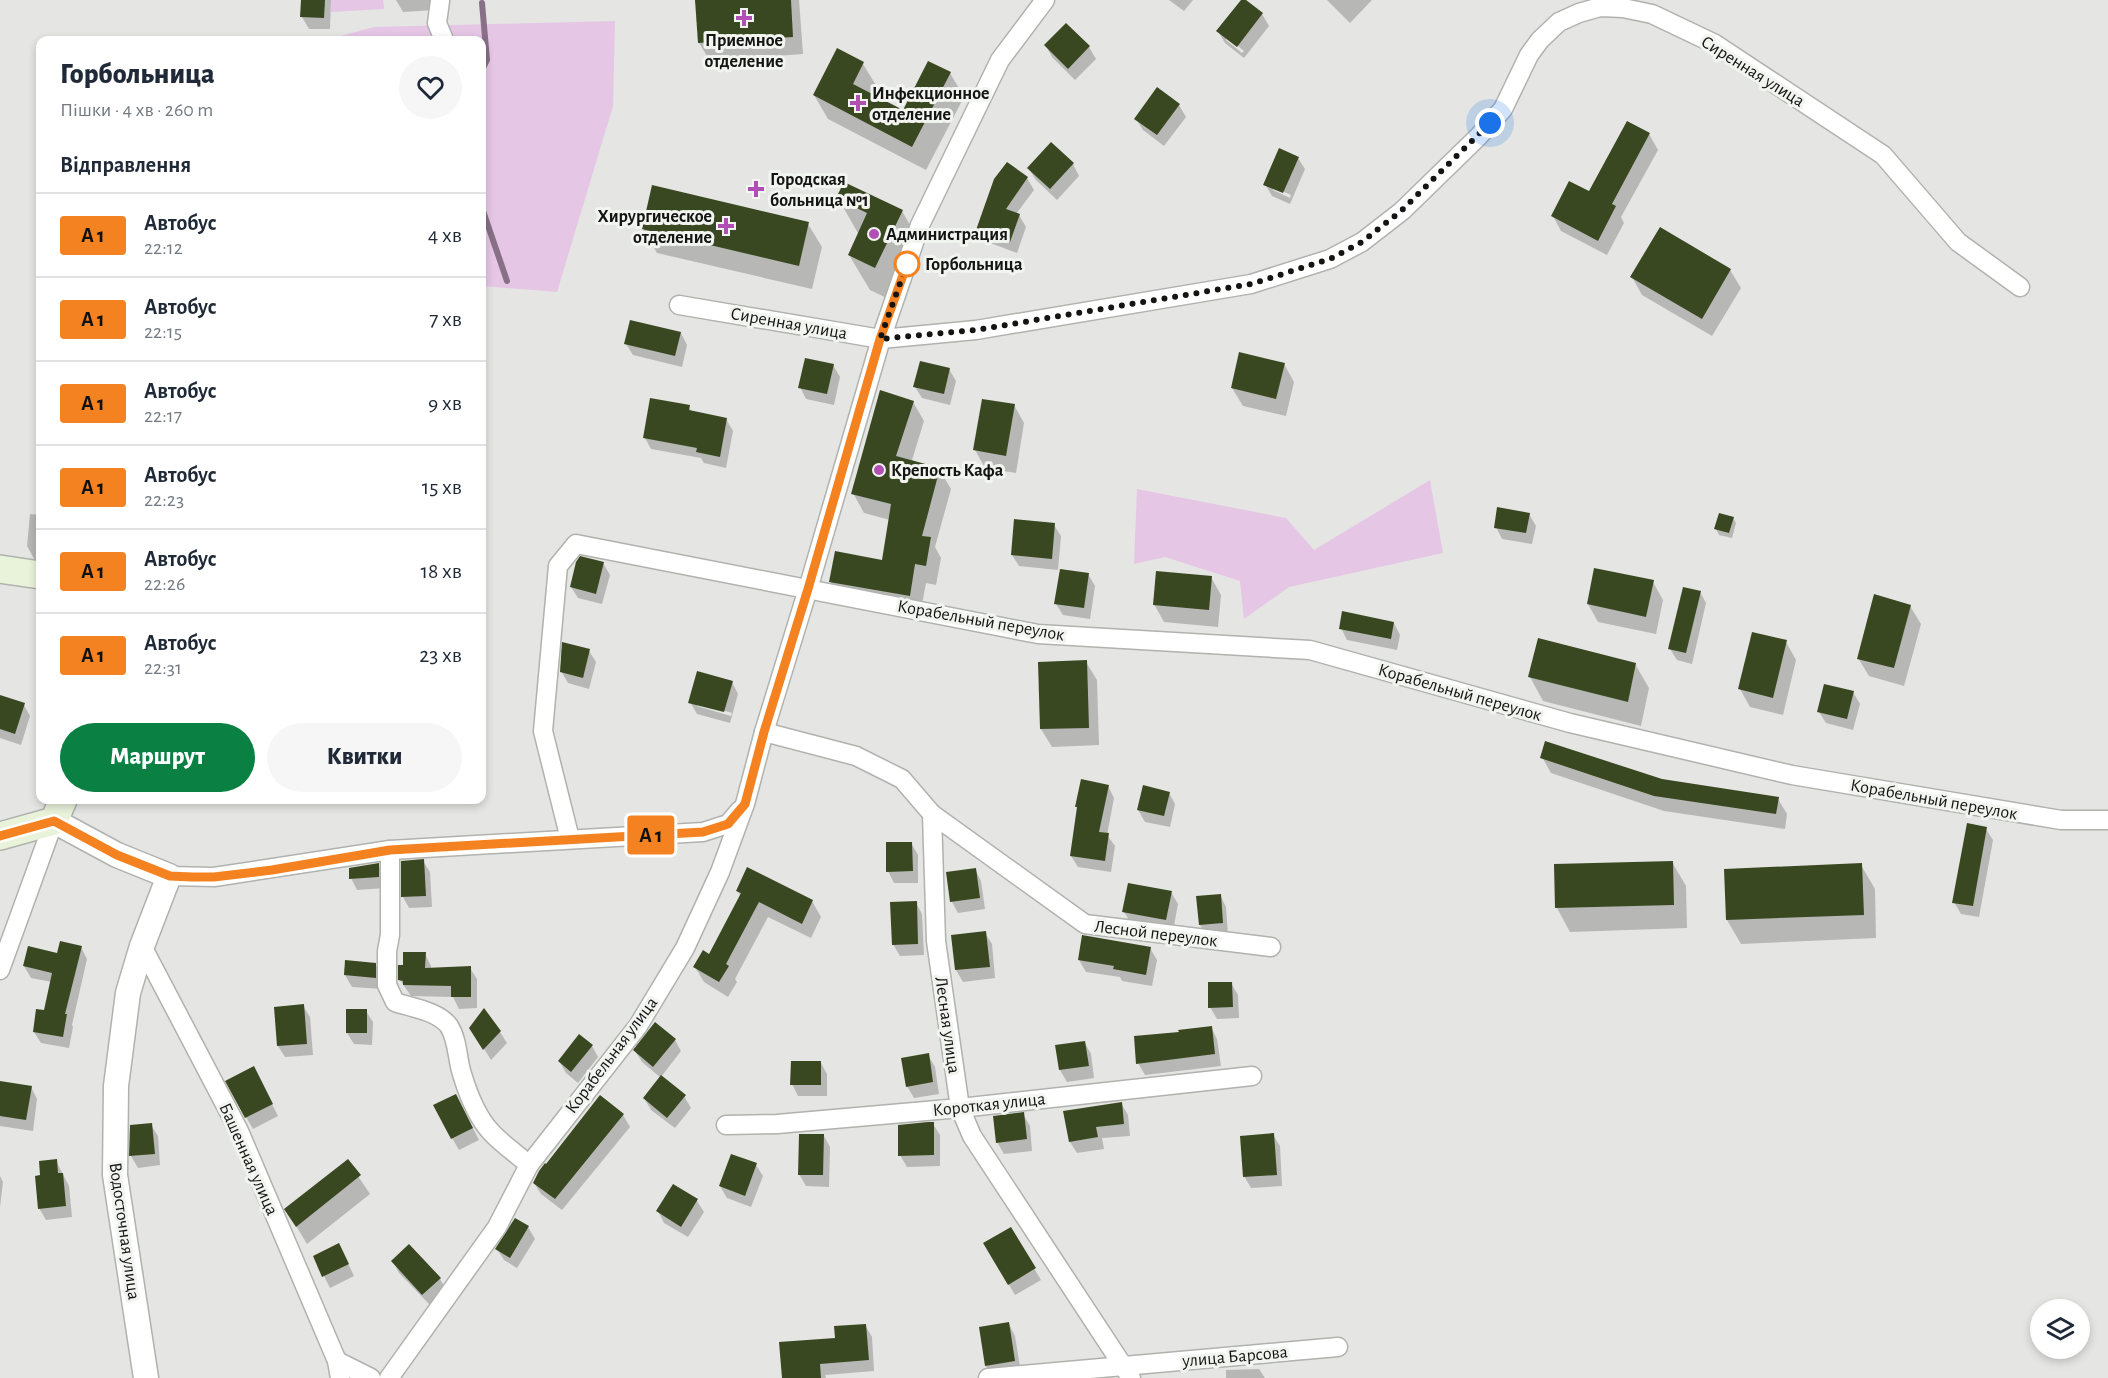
<!DOCTYPE html>
<html lang="uk">
<meta charset="utf-8">
<style>
:root{--surface:#fff;--page:#f6f6f7;--text:#1f2937;--muted:#747a83;--line:#e0e1e3;--accent:#0b8043}
body{margin:0;font-family:"Alegreya Sans",sans-serif;background:var(--page);color:var(--text);height:100vh;display:flex;flex-direction:column;font-size:22px;white-space:nowrap}
*{box-sizing:border-box;margin:0}
p{font-size:20px;color:var(--muted)}
.icon{flex:none;width:33px;height:33px;fill:none;stroke:currentColor;stroke-width:2;stroke-linecap:round;stroke-linejoin:round}
.map{position:relative;flex:1;overflow:hidden}
.details{position:absolute;left:36px;top:36px;width:450px;height:768px;display:flex;flex-direction:column;background:var(--surface);border-radius:12px;box-shadow:0 3px 9px #0003}
.details>*{flex:none}
.badge{padding:0 12px;border-radius:4px;font-size:21px;line-height:39px}
.tools{position:absolute;left:2030px;top:1299px;display:grid;gap:12px}
.tools a{display:grid;place-items:center;width:60px;height:60px;border-radius:50%;background:var(--surface);box-shadow:0 3px 9px #0003;font-size:30px}
.you{position:absolute;width:30px;height:30px;margin:-15px;border:4px solid #fff;border-radius:50%;background:#1a73e8;box-shadow:0 0 0 9px #1a73e833}
.map>.badge{position:absolute;translate:-50% -50%;box-shadow:0 0 0 3px #fff}
h2{padding:0 24px;font-size:22px;line-height:54px}
.round{display:grid;place-items:center;flex:none;width:63px;height:63px;border-radius:32px;background:var(--page)}
.overview{display:flex;align-items:center;justify-content:space-between;height:102px;padding:0 24px}
h1{font-size:28px;font-weight:800;line-height:45px}
.button{display:flex;gap:12px;margin-top:auto;padding:12px 24px}
.button a{flex:1;height:69px;border-radius:36px;background:var(--accent);color:#fff;font-size:24px;font-weight:800;line-height:69px;text-align:center}
.button a+a{background:var(--page);color:var(--text)}
ul{padding:0;list-style:none}
li{display:flex;align-items:center;gap:18px;height:84px;padding:0 24px;border-top:2px solid var(--line)}
li div{flex:1}
li b{display:block;font-size:22px}
li em{font-style:normal}
li .badge{min-width:66px;font-weight:700;text-align:center}
.map>svg:first-child{display:block}
</style>
<div class="map">
<svg width="2108" height="1378" viewBox="0 0 2108 1378">
<rect width="100%" height="100%" fill="#e5e6e3"/>
<g fill="#e5c6e5">
<path d="M331 0H383L384 9 331 12Z"/>
<path d="M615 21 613 106 557 292 482 286V40H326L374 27Z"/>
<path d="M1430 480 1443 553 1289 587 1244 619 1240 581 1165 557 1134 564 1137 489 1286 518 1314 550Z"/>
</g>
<g fill="#0003" fill-rule="evenodd">
<path d="M302 0H331L330 29H309L302 17Z"/>
<path d="M396 0H434L435 10 403 12Z"/>
<path d="M697 0H799L803 54 710 61 699 43Z"/>
<path d="M1169 0H1193L1184 11Z"/>
<path d="M1243 0 1262 14 1269 26 1244 58 1225 43 1218 31ZM1226 36 1244 51 1242 53 1226 40Z"/>
<path d="M1327 0H1372L1350 23Z"/>
<path d="M1066 25 1089 47 1096 59 1075 80 1052 57 1046 46Z"/>
<path d="M838 50 863 64 877 87 872 96 904 112 950 73 964 97 926 170 828 119 814 95Z"/>
<path d="M1179 105 1186 117 1164 146 1143 130 1136 119Z"/>
<path d="M1628 123 1649 134 1658 150 1621 217 1624 223 1607 255 1561 231 1553 216 1589 194Z"/>
<path d="M1298 158 1305 169 1290 204 1272 196 1265 184ZM1273 187 1291 195 1290 198 1273 190Z"/>
<path d="M1073 164 1079 176 1057 200 1036 180 1029 169Z"/>
<path d="M1027 178 1034 190 1016 214 1019 215 1026 227 1017 253 985 241 978 230Z"/>
<path d="M838 198 902 211 922 246 895 302 870 290 849 255 859 235Z"/>
<path d="M808 224 822 247 812 289 657 253 643 229Z"/>
<path d="M1730 270 1741 288 1712 336 1642 295 1632 277Z"/>
<path d="M681 333 687 345 682 367 633 355 626 344Z"/>
<path d="M1284 364 1294 382 1286 416 1243 406 1232 388Z"/>
<path d="M833 365 840 377 834 405 806 399 800 387Z"/>
<path d="M949 369 956 381 950 405 922 398 915 387Z"/>
<path d="M913 402 924 421 912 460 939 469 951 489 935 547 941 558 936 585 926 583 920 615 842 601 831 582 883 561 890 520 864 513 853 493Z"/>
<path d="M1014 405 1024 423 1016 473 985 468 975 450Z"/>
<path d="M689 407 692 413 726 419 733 431 726 468 704 463 701 458 651 449 645 438Z"/>
<path d="M30 514 40 515V564H37L27 546Z"/>
<path d="M1529 514 1536 526 1532 544 1502 539 1496 527Z"/>
<path d="M1733 518 1736 523 1732 538 1719 535 1716 529Z"/>
<path d="M1054 525 1061 536 1058 570 1019 566 1012 555Z"/>
<path d="M603 563 610 575 602 604 578 598 571 587Z"/>
<path d="M1088 574 1095 586 1090 619 1063 615 1056 604Z"/>
<path d="M1211 577 1221 595 1218 627 1164 622 1154 604Z"/>
<path d="M1653 582 1663 600 1656 634 1598 622 1588 604Z"/>
<path d="M1700 592 1706 603 1692 664 1677 660 1670 649Z"/>
<path d="M1910 606 1921 624 1904 686 1869 676 1858 658Z"/>
<path d="M1394 623 1400 635 1397 650 1347 640 1341 628Z"/>
<path d="M1786 642 1796 660 1783 715 1750 707 1740 689Z"/>
<path d="M589 651 596 662 589 689 568 683 561 671Z"/>
<path d="M1086 662 1097 680 1099 745 1052 747 1041 729Z"/>
<path d="M1635 664 1649 688 1641 726 1543 701 1530 677Z"/>
<path d="M732 682 738 694 730 723 697 714 690 702ZM697 703 732 713 731 716 697 706Z"/>
<path d="M1853 692 1860 704 1853 730 1826 723 1819 712Z"/>
<path d="M0 700 24 705 30 716 21 745 0 738Z"/>
<path d="M1542 757 1661 781 1778 799 1787 814 1785 829 1664 811 1551 773Z"/>
<path d="M1108 786 1114 798 1107 835 1115 846 1111 872 1078 867 1071 856 1078 809 1077 807Z"/>
<path d="M1169 793 1175 804 1170 827 1145 822 1138 810Z"/>
<path d="M1986 829 1993 840 1979 917 1961 914 1954 902Z"/>
<path d="M911 843 918 855V883H894L888 871Z"/>
<path d="M423 861 430 872 432 907 409 908 403 897Z"/>
<path d="M1672 862 1686 886 1687 928 1570 932 1557 908Z"/>
<path d="M378 865 385 876V888L357 890 351 878Z"/>
<path d="M1861 865 1875 889 1876 938 1741 944 1727 920Z"/>
<path d="M975 869 981 881 985 909 958 913 952 902Z"/>
<path d="M737 891 812 901 821 917 811 938 768 917 735 979 737 982 728 997 704 982 695 967 710 956 741 896Z"/>
<path d="M1171 892 1178 904 1173 931 1131 923 1124 912Z"/>
<path d="M1220 895 1226 907 1228 935 1207 936 1200 925Z"/>
<path d="M916 903 922 914 924 955 900 956 893 944Z"/>
<path d="M985 933 992 944 995 978 963 982 956 970 953 936Z"/>
<path d="M81 947 87 959 72 1025 73 1027 69 1048 41 1043 34 1032 45 1012 52 982 31 978 24 966Z"/>
<path d="M1150 948 1157 960 1152 986 1122 981 1120 977 1086 972 1079 960Z"/>
<path d="M425 954 431 966V969L470 968 477 979V1008L459 1009 453 997 411 996 400 980 405 967Z"/>
<path d="M375 964 382 976V989L352 987 345 975Z"/>
<path d="M1231 983 1238 995 1239 1018 1217 1019 1210 1007Z"/>
<path d="M303 1006 310 1017 313 1055 285 1057 278 1046Z"/>
<path d="M366 1011 373 1022 372 1045 354 1044 347 1033Z"/>
<path d="M1211 1027 1217 1039 1221 1066 1145 1075 1138 1063 1180 1033Z"/>
<path d="M471 1028 500 1032 507 1043 491 1060Z"/>
<path d="M675 1040 681 1051 661 1077 684 1096 691 1108 675 1128 651 1110 644 1098 661 1078 642 1062 635 1051Z"/>
<path d="M1085 1043 1091 1054 1094 1078 1067 1082 1060 1070 1057 1047Z"/>
<path d="M592 1046 598 1057 578 1083 566 1073 559 1061Z"/>
<path d="M928 1055 935 1067 939 1094 914 1098 907 1086Z"/>
<path d="M821 1063 827 1074V1096H798L792 1084Z"/>
<path d="M260 1080 278 1116 253 1129 246 1117Z"/>
<path d="M0 1083 31 1087 37 1099 33 1131 0 1126Z"/>
<path d="M600 1097 623 1115 630 1127 562 1210 541 1194 534 1183Z"/>
<path d="M1121 1103 1128 1115 1130 1136 1102 1138 1104 1149 1077 1153 1070 1142Z"/>
<path d="M462 1107 479 1140 459 1150 452 1138Z"/>
<path d="M1023 1114 1030 1126 1032 1151 1004 1154 997 1142Z"/>
<path d="M933 1124 940 1135V1166L907 1167 900 1155Z"/>
<path d="M151 1125 158 1136 160 1165 138 1168 131 1156V1127Z"/>
<path d="M1273 1135 1280 1146 1282 1186 1251 1188 1244 1176Z"/>
<path d="M824 1136 830 1147 829 1187 806 1186 799 1174Z"/>
<path d="M56 1161 69 1186 72 1217 46 1220 39 1208 42 1176Z"/>
<path d="M348 1161 370 1194 307 1244 286 1209Z"/>
<path d="M756 1165 763 1176 751 1207 727 1198 720 1186Z"/>
<path d="M0 1176 3 1182 0 1207Z"/>
<path d="M697 1201 704 1212 688 1237 664 1223 658 1211Z"/>
<path d="M515 1220 528 1227 535 1239 517 1268 504 1260 497 1249Z"/>
<path d="M1011 1229 1041 1280 1015 1295 985 1244Z"/>
<path d="M345 1257 354 1276 330 1288 324 1276Z"/>
<path d="M393 1261 440 1279 446 1290 430 1305 399 1273Z"/>
<path d="M1009 1324 1015 1336 1021 1373 993 1377 986 1366Z"/>
<path d="M865 1325 872 1337 874 1371 825 1375 826 1378H783L837 1339Z"/>
<path d="M1259 1369 1265 1378H1226V1370Z"/>
</g>
<g fill="none" stroke-linecap="round" stroke-linejoin="round">
<g stroke="#887087" stroke-width="6">
<path d="M482 70 487 60 482 3"/>
<path d="M482 208 507 281"/>
</g>
</g>
<g fill="#3a4821">
<path d="M301 0H325L324 18 300 17Z"/>
<path d="M695 0H791L793 37 698 43Z"/>
<path d="M1241 0H1246L1263 13 1237 47 1216 31Z"/>
<path d="M1066 23 1090 46 1068 69 1044 45Z"/>
<path d="M837 48 864 62 853 84 903 110 928 61 951 72 912 147 813 95Z"/>
<path d="M1157 87 1180 104 1157 135 1134 119Z"/>
<path d="M1627 121 1650 133 1612 204 1616 206 1598 241 1551 216 1569 181 1589 191Z"/>
<path d="M1051 142 1074 163 1050 189 1027 168Z"/>
<path d="M1279 148 1299 157 1283 193 1263 185Z"/>
<path d="M1007 162 1028 177 1006 209 1020 214 1010 242 976 230 994 179Z"/>
<path d="M844 182 903 210 875 268 848 255 867 213 836 198Z"/>
<path d="M652 185 809 222 799 266 642 229Z"/>
<path d="M1660 227 1731 269 1702 319 1630 277Z"/>
<path d="M630 320 681 332 675 356 624 344Z"/>
<path d="M1239 352 1285 363 1276 399 1231 388Z"/>
<path d="M805 358 834 364 827 394 798 388Z"/>
<path d="M920 361 950 368 944 394 913 387Z"/>
<path d="M880 390 914 401 896 456 940 468 922 536 931 537 926 566 915 564 910 596 829 582 835 551 882 560 891 504 851 494Z"/>
<path d="M650 398 690 405 689 410 727 418 720 457 696 452 697 448 643 438Z"/>
<path d="M982 399 1015 404 1006 456 973 450Z"/>
<path d="M1497 507 1530 513 1526 533 1494 528Z"/>
<path d="M1719 513 1734 517 1729 533 1714 529Z"/>
<path d="M1014 519 1055 523 1052 559 1011 555Z"/>
<path d="M580 556 604 562 596 594 570 587 576 562Z"/>
<path d="M1594 568 1654 580 1646 617 1587 604Z"/>
<path d="M1060 569 1089 573 1084 608 1054 604Z"/>
<path d="M1156 571 1212 576 1209 610 1153 605Z"/>
<path d="M1683 587 1701 591 1686 653 1668 649Z"/>
<path d="M1874 594 1911 605 1894 668 1857 659Z"/>
<path d="M1342 611 1394 622 1391 639 1339 629Z"/>
<path d="M1752 632 1787 640 1773 698 1738 689Z"/>
<path d="M1538 638 1636 663 1628 702 1528 677Z"/>
<path d="M562 642 590 649 583 678 560 672Z"/>
<path d="M1087 660 1089 728 1040 729 1038 662Z"/>
<path d="M697 671 733 681 724 712 688 703Z"/>
<path d="M1824 684 1854 691 1847 719 1817 712Z"/>
<path d="M0 695 25 703 15 734 0 729Z"/>
<path d="M1545 741 1662 779 1779 797 1776 814 1654 796 1540 758Z"/>
<path d="M1081 779 1109 785 1099 832 1109 833 1105 861 1070 856 1077 807H1075Z"/>
<path d="M1143 785 1170 792 1164 816 1137 810Z"/>
<path d="M1967 823 1987 827 1973 906 1952 903Z"/>
<path d="M886 842H912L913 871 886 872Z"/>
<path d="M424 859 426 896 401 897V861Z"/>
<path d="M1673 861 1674 905 1555 908 1554 864Z"/>
<path d="M379 863V877L349 879V868Z"/>
<path d="M1862 863 1864 915 1726 920 1724 869Z"/>
<path d="M747 867 813 900 802 924 759 902 726 964 729 966 719 982 693 967 703 950 709 954 741 893 736 891Z"/>
<path d="M976 868 980 898 950 902 946 872Z"/>
<path d="M1128 883 1172 891 1166 920 1122 912Z"/>
<path d="M1221 894 1223 923 1199 925 1196 896Z"/>
<path d="M917 901 918 944 892 945 890 902Z"/>
<path d="M986 931 990 967 955 970 951 935Z"/>
<path d="M1082 935 1151 947 1146 975 1113 969 1114 966 1078 960Z"/>
<path d="M60 941 82 946 65 1014H67L63 1037 33 1032 36 1009 44 1010 52 973 23 966 28 946 57 953Z"/>
<path d="M403 952H426L425 968 471 966V997H451V986L403 985V981L398 980V965H403Z"/>
<path d="M345 960 376 963V978L344 975Z"/>
<path d="M1208 982H1232L1233 1007 1208 1008Z"/>
<path d="M304 1004 307 1044 277 1046 274 1007Z"/>
<path d="M484 1008 501 1031 483 1050 469 1028Z"/>
<rect x="346" y="1009" width="21" height="24"/>
<path d="M655 1022 676 1039 653 1067 633 1050Z"/>
<path d="M1212 1026 1215 1054 1136 1064 1134 1036 1179 1032 1178 1030Z"/>
<path d="M579 1034 593 1045 571 1072 558 1061Z"/>
<path d="M1085 1041 1089 1066 1059 1070 1055 1045Z"/>
<path d="M929 1053 933 1082 906 1087 901 1058Z"/>
<path d="M791 1061H821V1085H790Z"/>
<path d="M254 1066 273 1104 245 1118 225 1081Z"/>
<path d="M661 1075 686 1095 667 1118 643 1098Z"/>
<path d="M0 1081 32 1086 26 1120 0 1116Z"/>
<path d="M456 1094 473 1128 451 1139 433 1105Z"/>
<path d="M600 1095 624 1114 555 1199 533 1183 539 1171 545 1163 546 1164Z"/>
<path d="M1122 1102 1124 1124 1096 1127 1098 1137 1069 1142 1063 1111Z"/>
<path d="M1024 1112 1027 1139 996 1143 993 1116Z"/>
<path d="M928 1122H934V1155L898 1156V1125Z"/>
<path d="M152 1123 155 1154 129 1156 130 1125Z"/>
<path d="M1274 1133 1277 1175 1243 1177 1240 1136Z"/>
<path d="M799 1134H824L823 1175H798Z"/>
<path d="M731 1154 757 1163 745 1196 719 1186Z"/>
<path d="M57 1159 58 1173H63L66 1206 38 1209 35 1176 40 1175 39 1161Z"/>
<path d="M348 1159 361 1175 296 1227 284 1209Z"/>
<path d="M673 1184 698 1199 681 1227 656 1211Z"/>
<path d="M515 1218 529 1226 510 1258 495 1249Z"/>
<path d="M1011 1227 1036 1268 1008 1285 983 1243Z"/>
<path d="M339 1243 349 1264 322 1277 313 1256Z"/>
<path d="M409 1244 441 1278 422 1295 391 1261Z"/>
<path d="M1009 1322 1015 1361 985 1366 979 1327Z"/>
<path d="M866 1324 869 1360 820 1364 821 1378H782L779 1342 835 1338 834 1326Z"/>
</g>
<g fill="none" stroke-linecap="round" stroke-linejoin="round">
<g stroke="#b0b2ae" stroke-width="21">
<g id="minor">
<path d="M440 1 437 23 444 40"/>
<path d="M679 305 881 339 976 330 1251 284 1330 259 1362 242 1402 211 1478 137 1503 109 1529 55 1540 40 1559 22 1579 13 1600 7 1623 8 1652 14 1715 44 1883 155 1958 242 2020 287"/>
<path d="M764 732 856 756 902 779 932 814 936 941 960 1108 972 1136 1131 1378"/>
<path d="M932 814 1085 924 1271 947"/>
<path d="M570 839 543 731 558 566 576 544 1038 634 1310 650 1570 723 1792 775 2061 820H2108"/>
<path d="M390 850V935L387 951V985L395 1002C412 1008 438 1011 449 1026 458 1040 457 1059 462 1074 468 1094 477 1117 491 1132 502 1144 517 1154 529 1165"/>
<path d="M169 876 214 877 390 850 703 832 728 824 740 810"/>
<path d="M142 946 239 1131 337 1361 340 1378"/>
<path d="M0 970 54 821"/>
<path d="M726 1125 777 1124 960 1108 1252 1076"/>
<path d="M337 1361 371 1378"/>
<path d="M389 1378 497 1227 529 1165 638 1026 685 948 720 872 745 804 764 732 808 589 881 339 920 225 1000 60 1045 0"/>
<path d="M988 1378 1338 1347"/>
</g>
</g>
<g stroke="#b0b2ae" stroke-width="27">
<path id="tertiary" d="M54 821 117 855 169 876 142 946 128 993 116 1086 115 1175 146 1378"/>
</g>
<g stroke="#b0b2ae" stroke-width="30">
<g id="secondary">
<path d="M0 569 40 575"/>
<path d="M0 836 54 821 63 800"/>
</g>
</g>
<use href="#minor" stroke="#fff" stroke-width="18"/>
<use href="#tertiary" stroke="#fff" stroke-width="24"/>
<use href="#secondary" stroke="#e9f3da" stroke-width="27"/>
</g>
<g fill="none" stroke-linecap="round" stroke-linejoin="round">
<g stroke="#fff" stroke-width="14">
<path id="line" d="M0 836 54 821 117 855 170 876 192 877H214L272 870 390 850 703 832 728 824 745 804 764 732 808 589 880 339 907 264"/>
</g>
<use href="#line" stroke="#f58220" stroke-width="9"/>
<path stroke="#141413" stroke-width="6" stroke-dasharray="0 10.8" d="M907 264 880 339 976 330 1251 284 1330 259 1362 242 1401 211 1490 123"/>
</g>
<g fill="#b24fb5" stroke="#f2f4f0" stroke-width="2">
<path d="M741 9h6v6h6v6h-6v6h-6v-6h-6v-6h6z"/>
<path d="M855 94h6v6h6v6h-6v6h-6v-6h-6v-6h6z"/>
<path d="M753 180h6v6h6v6h-6v6h-6v-6h-6v-6h6z"/>
<path d="M723 217h6v6h6v6h-6v6h-6v-6h-6v-6h6z"/>
<circle cx="874" cy="234" r="6"/>
<circle cx="879" cy="470" r="6"/>
</g>
<circle fill="#fff" stroke="#f58220" stroke-width="3" cx="907" cy="264" r="12"/>
<g text-anchor="middle" stroke-width="6" stroke-linejoin="round" paint-order="stroke">
<g font-size="18" font-weight="bold" fill="#141413" stroke="#f2f4f0" text-anchor="start">
<text x="744" y="46" text-anchor="middle">Приемное<tspan x="744" dy="21">отделение</tspan></text>
<text x="872" y="99">Инфекционное<tspan x="872" dy="21">отделение</tspan></text>
<text x="770" y="185">Городская<tspan x="770" dy="21">больница №1</tspan></text>
<text x="712" y="222" text-anchor="end">Хирургическое<tspan x="712" dy="21">отделение</tspan></text>
<text x="886" y="240">Администрация</text>
<text x="891" y="476">Крепость Кафа</text>
</g>
<g font-size="18" fill="#141413" stroke="#f2f4f0">
<text transform="translate(1753 71) rotate(32)" y="6">Сиренная улица</text>
<text transform="translate(789 323) rotate(10)" y="6">Сиренная улица</text>
<text transform="translate(981 620) rotate(10)" y="6">Корабельный переулок</text>
<text transform="translate(1460 692) rotate(16)" y="6">Корабельный переулок</text>
<text transform="translate(1934 799) rotate(10)" y="6">Корабельный переулок</text>
<text transform="translate(1156 933) rotate(7)" y="6">Лесной переулок</text>
<text transform="translate(948 1025) rotate(82)" y="6">Лесная улица</text>
<text transform="translate(611 1055) rotate(-53)" y="6">Корабельная улица</text>
<text transform="translate(989 1104) rotate(-6)" y="6">Короткая улица</text>
<text transform="translate(249 1159) rotate(66)" y="6">Башенная улица</text>
<text transform="translate(125 1231) rotate(82)" y="6">Водосточная улица</text>
<text transform="translate(1235 1356) rotate(-5)" y="6">улица Барсова</text>
</g>
<g font-size="18" font-weight="bold" fill="#141413" stroke="#f2f4f0" text-anchor="start">
<text x="925" y="270">Горбольница</text>
</g>
</g>
</svg>
<div class="tools">
<a><svg class="icon" aria-label="layers" viewBox="0 0 24 24"><path d="M12 4l9 5-9 5-9-5zM3 14l9 5 9-5"/></svg></a>
</div>
<div class="you" style="left:1490px;top:123px"></div>
<b class="badge" style="left:651px;top:835px;background:#f58220;color:#111">A 1</b>
<section class="details">
<div class="overview"><div><h1>Горбольница</h1><p>Пішки · 4 хв · 260 m</p></div><a class="round"><svg class="icon" aria-label="heart" viewBox="0 0 24 24"><path d="M12 20l-8-8c-3-5 5-10 8-4 3-6 11-1 8 4z"/></svg></a></div>
<h2>Відправлення</h2>
<ul>
<li><span class="badge" style="background:#f58220;color:#111">A 1</span><div><b>Автобус</b><p>22:12</p></div><em>4 хв</em></li>
<li><span class="badge" style="background:#f58220;color:#111">A 1</span><div><b>Автобус</b><p>22:15</p></div><em>7 хв</em></li>
<li><span class="badge" style="background:#f58220;color:#111">A 1</span><div><b>Автобус</b><p>22:17</p></div><em>9 хв</em></li>
<li><span class="badge" style="background:#f58220;color:#111">A 1</span><div><b>Автобус</b><p>22:23</p></div><em>15 хв</em></li>
<li><span class="badge" style="background:#f58220;color:#111">A 1</span><div><b>Автобус</b><p>22:26</p></div><em>18 хв</em></li>
<li><span class="badge" style="background:#f58220;color:#111">A 1</span><div><b>Автобус</b><p>22:31</p></div><em>23 хв</em></li>
</ul>
<div class="button"><a>Маршрут</a><a>Квитки</a></div>
</section>
</div>
